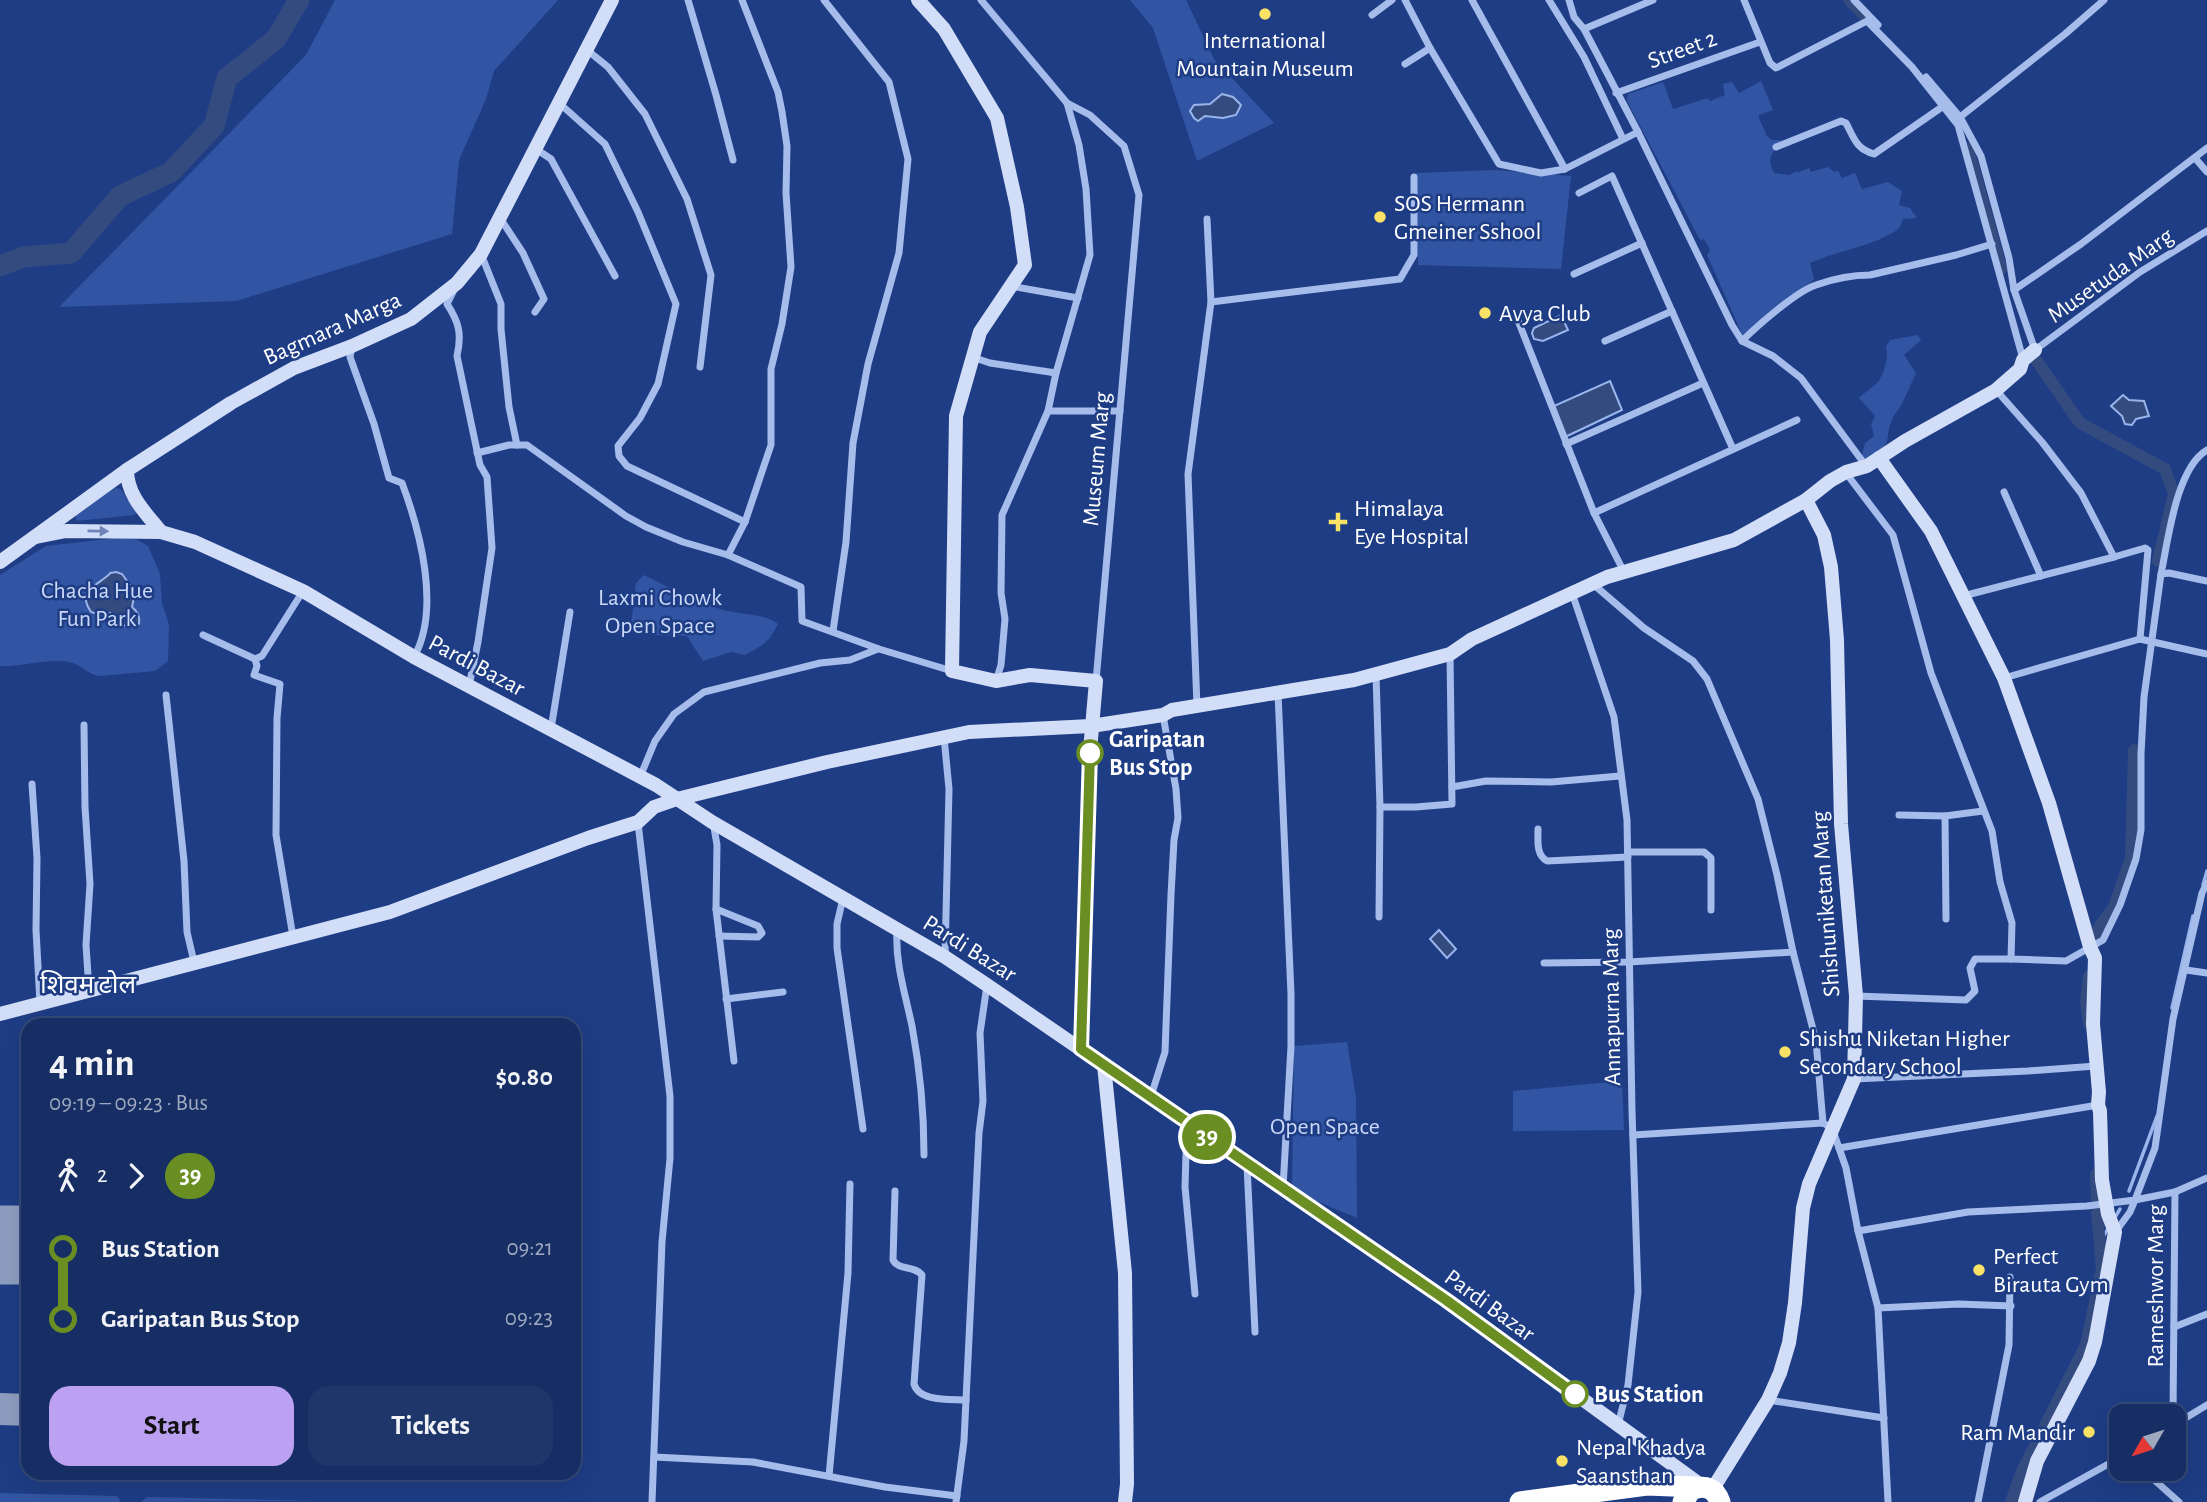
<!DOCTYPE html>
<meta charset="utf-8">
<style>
:root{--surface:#162e64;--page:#1f366a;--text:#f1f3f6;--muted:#9ea8bf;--line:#354a78;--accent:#bca0f2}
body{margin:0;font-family:"Alegreya Sans","Noto Sans Devanagari",sans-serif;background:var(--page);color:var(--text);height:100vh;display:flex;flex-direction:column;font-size:26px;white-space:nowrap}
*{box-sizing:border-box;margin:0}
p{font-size:23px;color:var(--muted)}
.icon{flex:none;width:38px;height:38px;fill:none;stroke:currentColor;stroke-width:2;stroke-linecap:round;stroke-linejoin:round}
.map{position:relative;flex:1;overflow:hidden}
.panel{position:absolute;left:21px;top:1018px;width:560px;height:462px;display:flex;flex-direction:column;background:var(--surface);border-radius:21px;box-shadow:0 7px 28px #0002,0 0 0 2px var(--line)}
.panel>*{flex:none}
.badge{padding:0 14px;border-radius:23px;font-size:24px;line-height:46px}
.needle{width:46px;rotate:231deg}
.fabs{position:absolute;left:2109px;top:1404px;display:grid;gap:14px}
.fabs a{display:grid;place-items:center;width:77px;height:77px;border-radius:14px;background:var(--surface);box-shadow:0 7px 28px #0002,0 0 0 2px var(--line);font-size:35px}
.map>.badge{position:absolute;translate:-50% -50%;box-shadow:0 0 0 4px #fff}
.legs{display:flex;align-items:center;gap:10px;height:77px;padding:0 28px;font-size:23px}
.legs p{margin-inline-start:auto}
.head{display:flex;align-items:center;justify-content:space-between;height:119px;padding:0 28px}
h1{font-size:38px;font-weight:600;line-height:52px}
.cta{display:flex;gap:14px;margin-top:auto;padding:14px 28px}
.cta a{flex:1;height:80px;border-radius:21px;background:var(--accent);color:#111;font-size:28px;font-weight:600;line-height:80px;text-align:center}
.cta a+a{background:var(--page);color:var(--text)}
ul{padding:0 28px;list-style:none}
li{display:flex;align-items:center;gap:24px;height:70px;font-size:26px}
li i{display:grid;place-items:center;width:10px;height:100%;margin:0 9px;background:currentColor}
li i::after{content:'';width:18px;height:18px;margin:-9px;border:5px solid;border-radius:50%;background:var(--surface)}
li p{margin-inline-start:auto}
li:first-child i{background:linear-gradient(#0000 50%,currentColor 0)}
li:last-child i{background:linear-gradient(currentColor 50%,#0000 0)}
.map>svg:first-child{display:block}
</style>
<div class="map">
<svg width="2207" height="1502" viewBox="0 0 2207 1502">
<rect width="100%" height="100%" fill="#1e3d85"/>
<g fill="#3255a3">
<path d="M335 0H558L494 71 486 99 459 160 452 234 236 301 59 307 306 55Z"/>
<path d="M1130 0H1186L1214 59 1274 123 1197 161 1153 28Z"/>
<path d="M1761 81 1773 110 1759 115V118L1767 136 1772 140H1781C1775 152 1765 156 1774 173L1789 175 1797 171V173L1809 168 1811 172 1828 167 1834 172 1838 171 1842 178 1855 173 1862 189 1888 182 1902 191 1899 205 1910 208 1917 218 1903 219C1902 224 1899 229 1894 232 1869 247 1837 251 1810 263L1814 279 1800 293 1743 336 1707 255 1710 250 1704 239 1700 240 1627 101 1628 94 1663 82 1673 109 1708 98 1710 101 1725 95 1723 84 1732 82 1739 93Z"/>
<path d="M1496 170 1571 176 1561 269 1418 265 1416 173Z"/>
<path d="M1918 335 1921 340 1904 355 1916 373 1902 404 1893 417 1889 428 1887 442 1882 450 1867 463 1862 455 1865 443 1874 436 1871 424 1875 416 1859 398C1864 393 1873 387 1878 382 1884 374 1889 357 1886 347L1890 340Z"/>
<path d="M115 488 121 489 127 499 137 509 135 515 77 521 75 517 79 512Z"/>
<path d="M116 538 136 539 143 543 148 546 160 574 162 603 169 625 168 661 155 671 100 676C88 675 81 664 69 662 46 658 23 667 0 666V575L46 546Z"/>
<path d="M644 575C669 588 694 600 720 609 738 615 765 613 778 624L770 638 761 646 745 655 731 652 703 661 687 636 648 635 630 632 636 583Z"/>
<path d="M1347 1042 1356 1098 1357 1218 1292 1191 1294 1046Z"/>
<path d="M1622 1081 1624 1130 1513 1131V1091Z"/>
<path d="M0 1493 117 1496 121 1502H0Z"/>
<path d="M147 1497 315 1501 141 1502Z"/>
</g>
<g fill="#344b80" stroke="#9ab5ec" stroke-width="2">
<path d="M1222 94 1233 97 1241 105 1236 115 1223 118 1205 116 1198 121 1194 118 1190 111 1194 105 1210 104Z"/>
<path d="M1561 315 1568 330 1543 341 1534 339 1532 333 1534 328Z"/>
<path d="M1610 381 1622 410 1565 437 1554 406Z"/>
<path d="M2123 395 2129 400 2144 401 2149 416 2136 419 2132 425 2125 424 2122 416 2111 406Z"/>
<path d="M116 572 122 574 135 592 132 607C138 612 140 616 139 624L134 627 121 625 119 618 110 613 105 616 91 612C78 593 92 588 106 577 114 571 106 574 116 572Z"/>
<path d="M1439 930 1456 949 1447 958 1430 939Z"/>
</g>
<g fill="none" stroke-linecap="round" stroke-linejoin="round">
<g stroke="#9ab5ec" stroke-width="3.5">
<path d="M2203 885 2207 871"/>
<path d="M2172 1008 2193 916"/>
<path d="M2129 1191 2157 1116"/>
<path d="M2114 1219 2120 1209"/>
<path d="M2099 1243 2108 1229"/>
</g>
<g stroke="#344b80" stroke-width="12">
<path d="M1849 0 1865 16"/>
<path d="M1968 148 2001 269"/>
<path d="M2034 357 2080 423 2165 469 2174 494 2158 561"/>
<path d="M2096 936 2099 927 2114 907 2131 858 2134 750"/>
<path d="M2089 1024 2086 1001 2089 976"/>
<path d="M2096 1174 2097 1199"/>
<path d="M2011 1502 2022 1471 2086 1345 2102 1268 2097 1213"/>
</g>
<path stroke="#344b80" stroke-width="21" d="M0 266 23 257 71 253 120 196 171 172 214 126 227 78 276 39 299 0"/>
<g stroke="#8e9ec2" stroke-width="32">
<path d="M21 1245 28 1246"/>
<path d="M0 1409 28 1410"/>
</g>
<path stroke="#8e9ec2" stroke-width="79" d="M0 1245H28"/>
<g stroke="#a6bcea" stroke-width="7">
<path d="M688 0 716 95 733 160"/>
<path d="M742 0 778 92 782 112 787 146 786 193 791 267 782 324 771 369V445L745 522 728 555 801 587 802 621 879 649 952 671"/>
<path d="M824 0 889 82 908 159 899 253 868 364 853 443 846 542 833 631"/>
<path d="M981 0 1067 103 1090 115 1124 146 1139 195 1096 681"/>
<path d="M1405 0 1430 48 1499 164 1541 173 1565 169 1638 132"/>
<path d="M1472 0 1565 169"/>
<path d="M1549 0 1584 57 1623 139"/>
<path d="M1569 0 1574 17 1584 29 1638 132 1732 325 1742 341 1773 356 1801 378 1866 466"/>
<path d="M1744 0 1770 63 1776 68 1867 21 1912 67 1958 125 2023 359"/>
<path d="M1854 0 1878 25"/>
<path d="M2104 0 2065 34 1960 117 1981 156 2009 258 2014 290 2035 350 2140 272 2207 231"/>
<path d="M1372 15 1392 0"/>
<path d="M1584 29 1653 0"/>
<path d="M587 50 608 67 645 114 687 199 711 275 700 367"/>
<path d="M1405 64 1430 48"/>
<path d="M1926 77 1960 117"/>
<path d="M1616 93 1760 42"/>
<path d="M559 103 605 144 638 212 676 304 658 384 640 418 618 446 619 456 627 466 745 522"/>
<path d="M1776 147 1841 121 1846 123C1854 138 1856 149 1874 154L1942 107"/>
<path d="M536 149 551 159 615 276"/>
<path d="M2195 158 2207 172"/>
<path d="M1579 193 1612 176 1733 449"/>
<path d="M500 218 523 253 544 299 535 312"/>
<path d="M1207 219 1211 302"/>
<path d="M481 254 501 304V329L509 407 517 445"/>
<path d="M1574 274 1642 243"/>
<path d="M1010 286 1078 298"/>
<path d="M454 290 447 304C459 322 462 334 457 356L480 465 487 477 492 548 478 642 469 686"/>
<path d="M2014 290 2081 244 2207 148"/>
<path d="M1517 318 1594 513 1624 572"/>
<path d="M1605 341 1672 311"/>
<path d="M1742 341C1757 326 1797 291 1816 285 1833 279 1853 275 1870 275L1956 255 1992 244"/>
<path d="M352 346 350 357 374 424 389 478 402 483C420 531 441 609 414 657"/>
<path d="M972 357 990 363 1056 373"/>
<path d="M1996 390 2042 442 2081 493 2114 557 2145 548 2148 550 2140 639"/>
<path d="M1048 411H1120"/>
<path d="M1566 444 1703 383"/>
<path d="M477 453 509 445H527L626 516 646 527 683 542 728 555"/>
<path d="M1846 473 1893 535 1931 673 1992 831 2000 882 2012 923 2011 959 2066 961 2103 940 2120 905 2136 859 2141 830V754L2144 697 2161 574 2169 573 2207 581"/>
<path d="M2004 492 2041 576"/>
<path d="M1594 513 1797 420"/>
<path d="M2161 574C2168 541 2176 468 2207 450"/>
<path d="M1572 593 1614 717 1627 820 1632 1111 1638 1292 1628 1385 1618 1425"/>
<path d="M1963 596 2114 557"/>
<path d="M203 635 255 659 262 656 303 591"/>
<path d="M255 659 257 666 254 675 280 684 277 718 276 835 293 937"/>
<path d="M1376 674 1380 807 1379 917"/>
<path d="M2004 678 2140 639 2207 654"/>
<path d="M996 681 1001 665 1005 619 1001 593 1002 515 1048 411 1056 373 1090 255 1086 189 1079 145 1067 103"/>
<path d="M1278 693 1291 994V1046L1283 1188"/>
<path d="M166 695 184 861 187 932 194 962"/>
<path d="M1197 706 1188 474 1211 302 1400 279 1414 255V177"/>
<path d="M84 725 85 807 90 884 86 945 89 990"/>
<path d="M551 729 570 612"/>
<path d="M944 737 949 789 945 956"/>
<path d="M640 777 655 741 674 714 704 692 820 663 850 660 878 649"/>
<path d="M32 784 37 858 36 930 40 1003"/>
<path d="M1452 787 1486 781 1551 782 1620 776"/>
<path d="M1380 807H1416L1452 804 1450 654"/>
<path d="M1899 815 1945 816"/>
<path d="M713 822 717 845 716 909 734 1061"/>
<path d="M638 823 670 1096V1158L662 1242 652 1502"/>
<path d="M1538 829C1538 841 1536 855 1547 861L1628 857"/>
<path d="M1628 852H1704L1711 858V910"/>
<path d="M843 898 837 924V948L863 1129"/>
<path d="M716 909 758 926 762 933 758 937 719 936"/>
<path d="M1946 919 1945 816 1983 811"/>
<path d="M897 930C895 963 905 993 912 1026 920 1069 924 1111 924 1155"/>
<path d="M1793 952 1816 1041 1823 1123"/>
<path d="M1544 963 1629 962 1793 952 1777 875 1758 799 1707 679 1693 661 1644 628 1593 584"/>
<path d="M2186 970 2207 973"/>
<path d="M1856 996 1966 1000 1975 991 1970 968 1975 959H2011"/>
<path d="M726 999 783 992"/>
<path d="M1854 1079 2028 1071 2096 1066"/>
<path d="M1151 1096 1165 1052 1171 895 1174 840 1178 818 1176 789 1163 715"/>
<path d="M1194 1127 1186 1154 1185 1187 1195 1294"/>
<path d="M1633 1135 1823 1123 1832 1128 1846 1168 1858 1231 1878 1308 1888 1502"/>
<path d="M1839 1148 2098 1105"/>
<path d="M1247 1165 1255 1332"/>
<path d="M895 1191 893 1260C899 1271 914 1265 922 1275L914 1384C919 1402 950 1399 966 1400"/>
<path d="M1858 1231 1968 1212 2087 1206 2135 1200 2155 1148 2173 1019 2202 893 2207 883"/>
<path d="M2116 1231 2130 1212 2135 1200 2175 1192"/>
<path d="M1878 1308 1959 1304 2011 1306"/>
<path d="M2174 1327 2207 1314"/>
<path d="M1768 1400 1884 1418"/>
<path d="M2173 1416 2175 1192 2207 1178"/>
<path d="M2174 1425 2207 1405"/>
<path d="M654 1457 753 1462 885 1487 957 1496"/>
<path d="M2141 1468 2179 1502"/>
<path d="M829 1476 848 1273 850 1184"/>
<path d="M956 1502 964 1441 979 1133 983 1101 980 1033 987 985"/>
<path d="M1978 1502 2009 1345 2010 1277"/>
<path d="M2040 1502 2121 1457"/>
</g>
<g stroke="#d2ddf8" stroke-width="14">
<path d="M918 0 944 29 997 118 1017 207 1025 265 980 332 956 416 952 671 996 681 1030 675 1096 681 1090 751 1081 1049"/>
<path d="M1879 458 1931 531 2004 678 2049 803 2090 947 2095 958 2093 1024 2099 1092 2098 1105 2100 1111 2102 1180 2108 1214 2115 1232 2095 1342 2089 1361 2037 1461 2025 1502"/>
<path d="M127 470C127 496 146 513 161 532"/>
<path d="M36 537 66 531 161 532 195 542 303 591 414 657 656 785 712 822 945 957 987 985 1446 1300 1702 1486"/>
<path d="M0 562 127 470 231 403 294 368 352 346 411 319 457 283 481 254 612 0"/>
<path d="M0 1014 390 912 588 838 638 822 654 807 677 799 827 762 969 732 1091 726 1163 715 1172 710 1354 680 1450 654 1472 639 1607 577 1734 540 1806 500 1830 481 1846 472 1867 466 1905 441 1996 390 2020 369 2023 360 2035 350"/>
<path d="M1104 1065 1125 1273 1127 1484 1125 1502"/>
<path d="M1712 1490 1768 1400 1780 1373 1789 1343 1795 1303 1803 1208 1809 1184 1854 1079 1856 996 1841 824 1837 640 1831 567 1824 535 1806 500"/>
</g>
<g stroke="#fff" stroke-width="21">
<path d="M1520 1502 1647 1485 1697 1487"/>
<path d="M1683 1502 1691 1490C1705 1484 1715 1488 1720 1502"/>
</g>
</g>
<defs><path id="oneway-solid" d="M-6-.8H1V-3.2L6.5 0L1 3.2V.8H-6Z" transform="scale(1.75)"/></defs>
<use fill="#6f85b9" href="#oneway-solid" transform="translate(98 531) rotate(1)"/>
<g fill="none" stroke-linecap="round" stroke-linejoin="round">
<g stroke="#fff" stroke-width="16">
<path id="line-1" d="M1090 753 1081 1049 1446 1300 1575 1394"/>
</g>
<use href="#line-1" stroke="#6b8e23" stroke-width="10"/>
</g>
<g fill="#f9e266" stroke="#1e3d85" stroke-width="2.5">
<circle cx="1265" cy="14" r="7"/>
<circle cx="1380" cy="217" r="7"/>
<circle cx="1485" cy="313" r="7"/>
<path d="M1334.5 511.5h7v7h7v7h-7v7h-7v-7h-7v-7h7z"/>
<circle cx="1785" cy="1052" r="7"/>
<circle cx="1979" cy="1270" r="7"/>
<circle cx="2089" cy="1432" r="7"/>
<circle cx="1562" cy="1461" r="7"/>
</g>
<g fill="#fff" stroke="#6b8e23" stroke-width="3.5">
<circle cx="1090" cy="753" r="12"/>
<circle cx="1575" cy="1394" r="12"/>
</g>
<g text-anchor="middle" stroke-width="5" stroke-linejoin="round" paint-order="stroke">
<g font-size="24" fill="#fff" stroke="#1e3d85" text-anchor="start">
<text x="1265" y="48" text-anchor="middle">International<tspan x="1265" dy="28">Mountain Museum</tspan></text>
<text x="1394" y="211">SOS Hermann<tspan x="1394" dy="28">Gmeiner Sshool</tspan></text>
<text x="1499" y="321">Avya Club</text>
<text x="1354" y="516">Himalaya<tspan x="1354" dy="28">Eye Hospital</tspan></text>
<text x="1799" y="1046">Shishu Niketan Higher<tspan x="1799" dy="28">Secondary School</tspan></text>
<text x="1993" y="1264">Perfect<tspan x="1993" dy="28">Birauta Gym</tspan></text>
<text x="2075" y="1440" text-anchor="end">Ram Mandir</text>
<text x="1576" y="1455">Nepal Khadya<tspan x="1576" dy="28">Saansthan</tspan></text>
</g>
<g font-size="24" fill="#fff" stroke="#1e3d85">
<text transform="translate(1682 49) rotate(-20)" y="8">Street 2</text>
<text transform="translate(2110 275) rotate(-35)" y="8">Musetuda Marg</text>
<text transform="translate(332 328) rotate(-24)" y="8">Bagmara Marga</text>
<text transform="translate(1096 459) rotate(-85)" y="8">Museum Marg</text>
<text transform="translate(477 665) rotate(28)" y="8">Pardi Bazar</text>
<text transform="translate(1825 904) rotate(-94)" y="8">Shishuniketan Marg</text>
<text transform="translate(970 948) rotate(32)" y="8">Pardi Bazar</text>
<text transform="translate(1611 1007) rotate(-91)" y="8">Annapurna Marg</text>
<text transform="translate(2155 1286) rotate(-90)" y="8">Rameshwor Marg</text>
<text transform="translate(1490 1305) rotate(36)" y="8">Pardi Bazar</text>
</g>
<g font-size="24" fill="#cbd9f8" stroke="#1e3d85">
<text x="97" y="598">Chacha Hue<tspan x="97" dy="28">Fun Park</tspan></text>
<text x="660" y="605">Laxmi Chowk<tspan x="660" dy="28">Open Space</tspan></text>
<text x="1325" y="1134">Open Space</text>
</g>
<g font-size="24" font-weight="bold" fill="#fff" stroke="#1e3d85" text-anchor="start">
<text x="1109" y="747">Garipatan<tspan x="1109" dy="28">Bus Stop</tspan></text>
<text x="1594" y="1402">Bus Station</text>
</g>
<g font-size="26" fill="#fff" stroke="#1e3d85">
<text x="88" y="993">शिवम टोल</text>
</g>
</g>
</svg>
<div class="fabs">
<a><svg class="needle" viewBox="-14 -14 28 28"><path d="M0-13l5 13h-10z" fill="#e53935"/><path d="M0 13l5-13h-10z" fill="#9ea8bf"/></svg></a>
</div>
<b class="badge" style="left:1207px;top:1137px;background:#6b8e23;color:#fff">39</b>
<section class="panel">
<div class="head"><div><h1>4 min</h1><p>09:19 – 09:23 · Bus</p></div><b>$0.80</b></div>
<div class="legs"><svg class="icon" aria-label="walk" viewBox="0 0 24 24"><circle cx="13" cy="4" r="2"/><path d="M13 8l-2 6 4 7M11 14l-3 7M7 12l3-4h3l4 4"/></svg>2<svg class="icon" aria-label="forward" viewBox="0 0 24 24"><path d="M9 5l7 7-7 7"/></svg><b class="badge" style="background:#6b8e23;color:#fff">39</b></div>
<ul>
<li><i style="color:#6b8e23"></i><b>Bus Station</b><p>09:21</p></li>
<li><i style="color:#6b8e23"></i><b>Garipatan Bus Stop</b><p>09:23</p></li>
</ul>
<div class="cta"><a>Start</a><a>Tickets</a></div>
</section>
</div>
